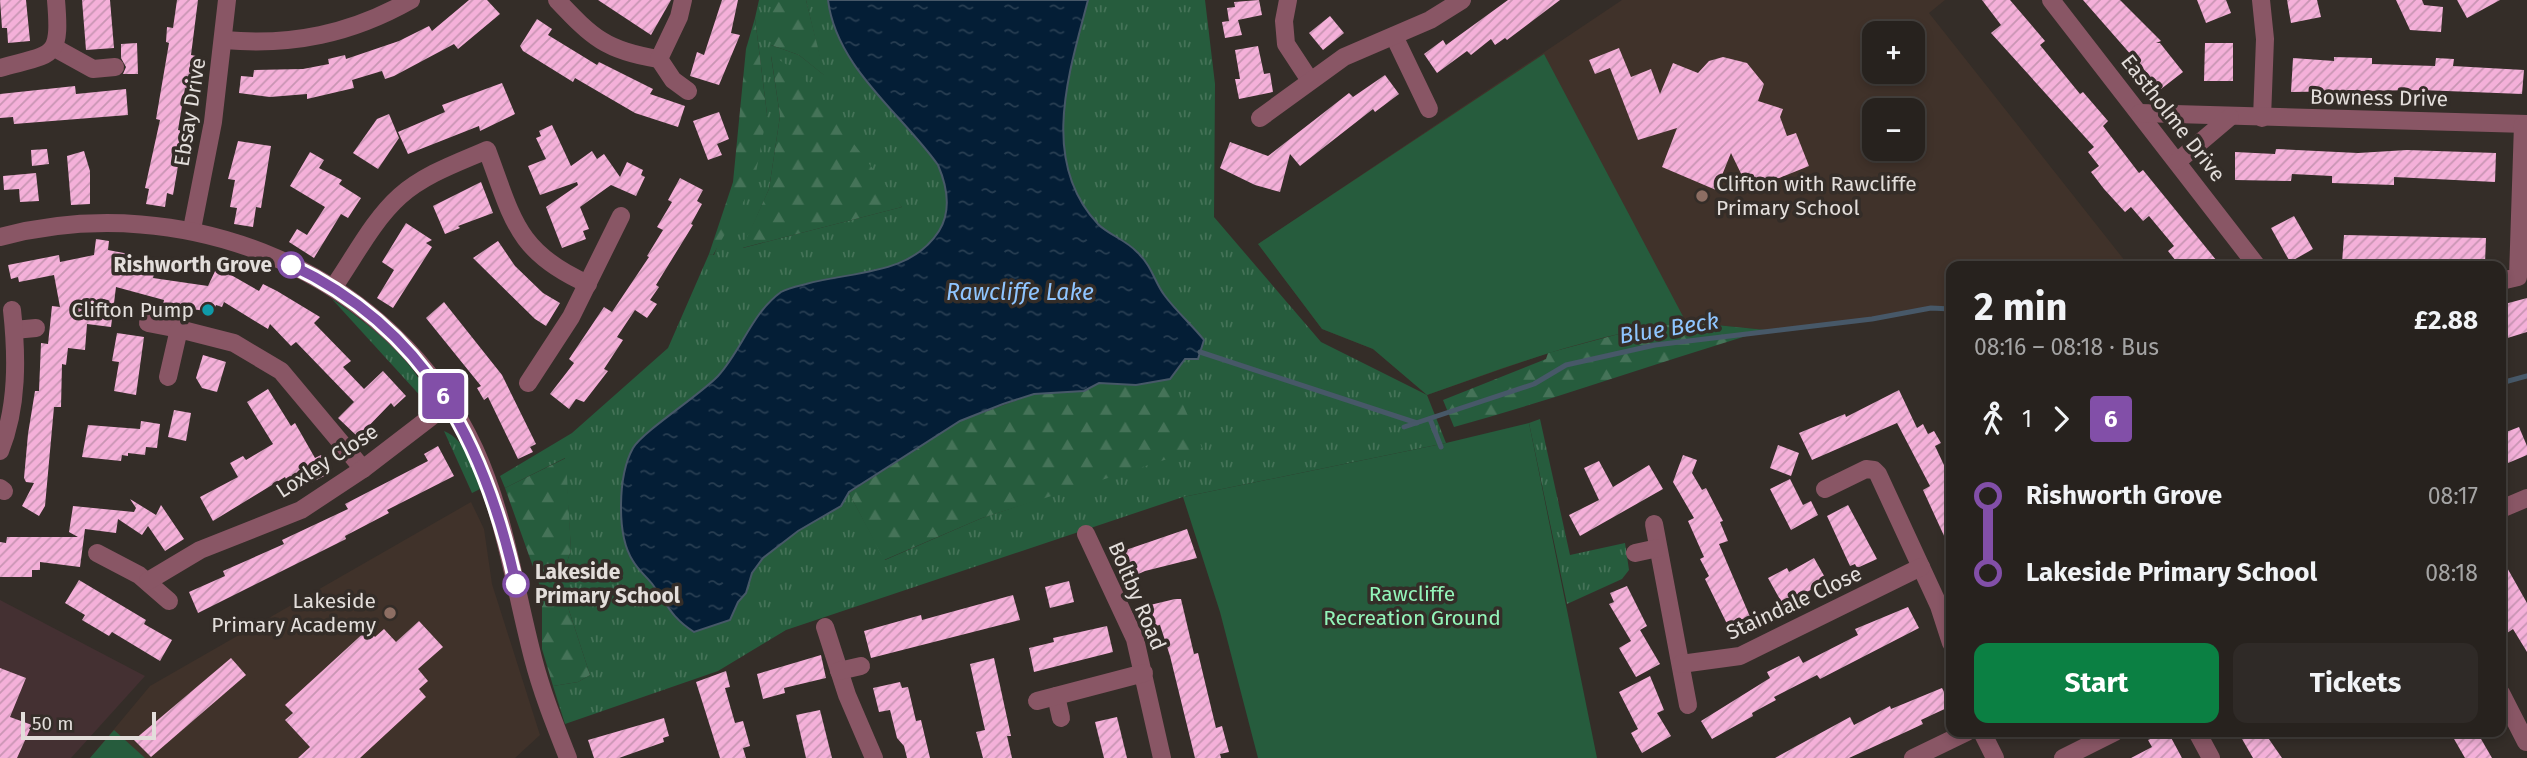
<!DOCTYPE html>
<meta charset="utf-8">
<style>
:root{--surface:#27221e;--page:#2f2a27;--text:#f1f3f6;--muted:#a4a4a4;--line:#433f3c;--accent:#0b8043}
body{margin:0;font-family:"Fira Sans",sans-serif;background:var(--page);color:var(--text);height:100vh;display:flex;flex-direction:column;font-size:26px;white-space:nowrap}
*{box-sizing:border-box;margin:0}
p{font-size:23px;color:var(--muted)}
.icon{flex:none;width:38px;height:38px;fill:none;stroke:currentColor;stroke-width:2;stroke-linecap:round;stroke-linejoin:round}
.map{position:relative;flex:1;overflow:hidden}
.side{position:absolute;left:1946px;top:261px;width:560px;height:476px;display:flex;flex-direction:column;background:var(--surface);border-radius:14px;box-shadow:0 4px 10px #0003,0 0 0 2px var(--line)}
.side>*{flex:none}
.badge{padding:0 14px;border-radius:5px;font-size:24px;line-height:46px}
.fabs{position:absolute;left:1862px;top:21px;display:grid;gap:14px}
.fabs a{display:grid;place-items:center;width:63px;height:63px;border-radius:14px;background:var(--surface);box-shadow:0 4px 10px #0003,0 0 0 2px var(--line);font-size:35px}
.scale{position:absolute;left:21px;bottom:18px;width:135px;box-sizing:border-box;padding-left:7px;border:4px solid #e3dedb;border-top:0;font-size:19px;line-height:24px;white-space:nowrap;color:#e3dedb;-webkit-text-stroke:5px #342d28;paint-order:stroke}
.map>.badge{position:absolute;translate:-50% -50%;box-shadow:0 0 0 4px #fff}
.legs{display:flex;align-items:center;gap:10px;height:77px;padding:0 28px;font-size:23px}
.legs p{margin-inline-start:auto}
.summary{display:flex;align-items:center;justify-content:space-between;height:119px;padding:0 28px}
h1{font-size:38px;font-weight:700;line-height:52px}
.primary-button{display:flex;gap:14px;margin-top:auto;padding:14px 28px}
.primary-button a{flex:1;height:80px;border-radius:14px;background:var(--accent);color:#fff;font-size:28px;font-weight:700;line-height:80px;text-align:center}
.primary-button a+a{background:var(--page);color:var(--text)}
ul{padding:0 28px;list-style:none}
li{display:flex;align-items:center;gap:24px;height:77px;font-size:26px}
li i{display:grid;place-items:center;width:10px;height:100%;margin:0 9px;background:currentColor}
li i::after{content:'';width:18px;height:18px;margin:-9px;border:5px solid;border-radius:50%;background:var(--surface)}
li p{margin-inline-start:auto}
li:first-child i{background:linear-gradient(#0000 50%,currentColor 0)}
li:last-child i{background:linear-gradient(currentColor 50%,#0000 0)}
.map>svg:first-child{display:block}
</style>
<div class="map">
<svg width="2527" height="758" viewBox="0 0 2527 758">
<defs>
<pattern id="grass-tufts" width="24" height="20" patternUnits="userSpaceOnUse" patternTransform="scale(1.75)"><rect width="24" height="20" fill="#265c3d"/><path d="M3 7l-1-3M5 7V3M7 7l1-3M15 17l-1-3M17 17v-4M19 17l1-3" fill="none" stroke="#457358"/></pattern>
<pattern id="forest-firs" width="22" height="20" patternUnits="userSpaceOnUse" patternTransform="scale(1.75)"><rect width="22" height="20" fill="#265c3d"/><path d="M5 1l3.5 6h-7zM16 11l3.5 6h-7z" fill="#457358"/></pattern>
<pattern id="water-ripples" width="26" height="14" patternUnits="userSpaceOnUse" patternTransform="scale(1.75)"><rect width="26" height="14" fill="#041e36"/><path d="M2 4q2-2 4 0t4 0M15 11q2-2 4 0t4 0" fill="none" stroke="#283e52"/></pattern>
<pattern id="building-hatch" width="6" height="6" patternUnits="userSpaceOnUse" patternTransform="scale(1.75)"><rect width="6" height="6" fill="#f4b0d9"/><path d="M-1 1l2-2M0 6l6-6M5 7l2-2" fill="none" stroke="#c895b3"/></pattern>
</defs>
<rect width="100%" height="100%" fill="#342d28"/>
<path fill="#443032" d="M0 600 145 676 71 758H0Z"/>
<g fill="#40322a" fill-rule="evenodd">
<path d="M1622 0H1945L1929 13 2129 266H1951V309L1931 308 1872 319 1766 330 1686 322 1641 328 1548 353 1427 395 1373 349 1322 329 1258 244ZM1874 33H1913V72H1874ZM1874 110H1913V149H1874Z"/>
<path d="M471 502 484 529 492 584 540 735 515 758H90L150 686Z"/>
</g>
<g fill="url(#grass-tufts)" fill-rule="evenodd">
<path d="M759 0H771V45L799 55 824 75 806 0H828C831 17 860 69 870 85 896 123 953 154 947 207 940 274 854 270 805 284 797 287 787 288 781 293 753 314 744 347 721 372 702 394 679 410 657 428 650 433 638 440 633 448 618 475 616 535 633 561 639 570 647 577 653 585 668 606 672 618 694 632L730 620 738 602 746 593 752 573 763 558 798 531 841 506 849 493 885 560 982 518 1109 476 1174 384 1136 385 1170 379 1185 359 1195 329C1185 318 1170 306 1163 294 1153 278 1152 267 1138 253 1127 241 1110 236 1099 225 1037 164 1069 71 1088 0H1205L1215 84 1214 217 1321 342 1427 395 1446 443 1183 497 786 630 718 671 565 724 553 686 578 682 590 675 565 598 558 597 553 577 555 568 567 562 571 550 565 458 505 488 500 476 572 433 668 348 709 254 714 255 767 114 755 18ZM771 56 902 207 743 248 769 189 780 116Z"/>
<path d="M332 299C357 315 429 369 425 401Z"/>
<path d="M1540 419 1570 555 1625 543 1629 570 1622 579 1567 604 1529 423Z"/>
<path d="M444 431C467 440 472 468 480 489L472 493Z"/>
</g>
<g fill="url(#forest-firs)">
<path d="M771 0H806L825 76 799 55 771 45Z"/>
<path d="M755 18 767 114 754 183 713 255 709 254 733 182 746 49Z"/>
<path d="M771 55 799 72 902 207 742 248 769 189 780 116Z"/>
<path d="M1686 322 1766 330C1662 361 1559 398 1454 427L1443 400 1546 359 1548 353 1641 328Z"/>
<path d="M1099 383 1174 384 1202 448 982 518 884 560 849 493 960 421 1034 394 1084 391Z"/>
<path d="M566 458 571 550 567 562 555 568 553 577 558 597 565 598 590 675 578 682 553 686 542 649V592L505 488Z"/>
</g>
<g fill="#265c3d">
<path d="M1544 54 1686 322C1596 333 1512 365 1427 395L1373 349 1322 329 1258 244Z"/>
<path d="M1529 423 1597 758H1258L1220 612 1183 497 1446 443Z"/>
<path d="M114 730 145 758H90Z"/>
</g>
<path fill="url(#water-ripples)" stroke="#475868" stroke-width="2" d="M828 0H1088C1069 73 1039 161 1098 224 1109 235 1126 240 1137 252 1153 267 1154 282 1165 296 1177 312 1192 325 1204 340L1198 359H1185L1170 379 1136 385 1099 383 1084 391 1034 394 1003 404 960 421 849 492 841 506 798 531 763 558 752 573 746 593 738 602 730 620 694 632C672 618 668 606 653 585 647 577 638 570 633 561 616 535 618 475 633 448 642 432 700 395 718 376 742 350 751 314 781 292 788 288 798 286 806 284 852 271 910 276 939 231 952 210 947 186 938 165 901 113 836 67 828 0Z"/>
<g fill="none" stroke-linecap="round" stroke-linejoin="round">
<g stroke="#475868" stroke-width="5">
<path d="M1200 352 1417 423"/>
<path d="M2501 383 2527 376"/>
<path d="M1430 419 1441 447"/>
<path d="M1404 427 1534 384 1566 365 1655 345 1872 319 1931 308 1951 309"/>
</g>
</g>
<g fill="url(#building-hatch)">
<path d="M0 0H26L30 41 8 43 7 28H2Z"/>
<path d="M82 0H110L114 48 86 50Z"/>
<path d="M177 0H198L191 55 196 56 190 89 185 88 178 130 184 131 173 195 167 193 165 207 146 204 149 189 145 188 160 120 156 119 169 43 166 42 167 27 173 28Z"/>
<path d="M469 0H487L500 14 458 49 454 44 394 76 385 79 382 71 352 80 354 88 307 99V94L270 97 239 93 241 76 253 77 254 70 303 69 329 64 328 59 345 55 346 59 399 41 429 26 432 31Z"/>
<path d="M598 0H671L651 35Z"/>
<path d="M722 0H738L731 33 740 35 719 85 690 76 697 52 704 55Z"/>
<path d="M1259 0 1262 15 1238 20 1242 35 1225 38 1222 22 1229 21 1227 8 1235 7 1234 2Z"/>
<path d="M1508 0H1560L1507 40 1505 38 1495 45 1491 39 1471 55 1467 51 1437 73 1424 54 1443 40 1446 45Z"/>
<path d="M1982 0H2010L2045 41 2040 45 2080 94 2083 92 2108 121 2103 126 2139 173 2143 170 2221 266H2180L2168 251 2174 246 2149 216 2143 221 2131 207 2125 212 2104 189 2091 172 2099 166 2088 152 2094 147 1991 33 2001 25Z"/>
<path d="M2083 0H2120L2161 41 2156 43H2160L2183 72 2161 89Z"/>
<path d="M2197 0H2226L2231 13 2206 23Z"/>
<path d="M2287 0H2317L2321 17 2291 23Z"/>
<path d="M2396 0H2422L2424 5 2443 7 2441 32 2410 30Z"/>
<path d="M2457 0H2500L2467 18Z"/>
<path d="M1330 16 1344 33 1323 50 1309 33Z"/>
<path d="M537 19 552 29 548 35 597 65 599 62 653 89 650 94 685 106 678 127 635 113 575 78 573 82 523 51 520 46Z"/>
<path d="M137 43 138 74H123L126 67 121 58V44Z"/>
<path d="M2205 43H2233V81H2204Z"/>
<path d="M1258 46 1264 74 1270 73 1273 92 1239 99 1235 79H1240L1235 50Z"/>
<path d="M1619 48 1631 77 1651 69 1660 94 1673 63 1698 73 1709 61 1723 57 1747 63 1764 84 1758 101 1783 109 1780 117 1787 136 1796 133 1809 166 1749 190 1731 153 1716 190 1662 167 1677 128 1638 140 1610 68 1595 74 1589 60Z"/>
<path d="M2334 57 2372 58V64L2435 66 2436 58 2454 59 2453 66 2524 70 2522 94 2421 90 2291 92 2293 58 2334 61Z"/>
<path d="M1385 75 1399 94 1375 112 1373 109 1300 166 1290 154 1280 192 1255 185 1220 168 1230 142 1268 156 1349 93 1353 97Z"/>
<path d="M502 83 515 114 480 131 479 126 408 154 398 132 445 112 442 105Z"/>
<path d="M75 86 76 94 126 89 128 115 14 124 13 117 0 118V94Z"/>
<path d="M719 112 729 139 717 144 722 155 708 160 693 121Z"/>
<path d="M389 114 399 138 378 169 353 153 377 119Z"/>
<path d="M552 125 571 166 592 151 597 159 604 154 620 177 627 162 643 170 641 175 645 177 636 196 611 185 580 207 589 229 583 231 586 239 562 248 546 207 578 185 577 182 540 195 528 166 546 159 536 138 541 136 539 131Z"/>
<path d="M238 141 271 146 261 208 256 207 253 227 234 224 237 208 230 207 235 180 228 179Z"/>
<path d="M47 149 49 164 32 166 31 150Z"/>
<path d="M2276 149 2358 153 2407 150 2496 153 2495 182 2394 177V185L2332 183V176L2292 174 2291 181 2235 180V152L2275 154Z"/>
<path d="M84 151 90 171V204L71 205 67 156Z"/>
<path d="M310 152 324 160 319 168 342 180 339 184 361 198 348 218 341 214 314 258 289 242 297 229 307 235 325 207 290 186Z"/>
<path d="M36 173 39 201 20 202 19 189 4 190 3 176Z"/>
<path d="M680 178 703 190 697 201 702 204 691 224 693 225 656 285 659 287 650 300 657 304 647 318 635 310 617 337 623 340 604 369 608 371 584 402 576 399 569 409 550 394 574 363 569 359 604 307 612 312 649 257 647 256 663 230 657 227 672 202 668 200Z"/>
<path d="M481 182 493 213 458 226 460 228 445 234 433 206Z"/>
<path d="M2294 216 2313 249 2290 262 2271 228Z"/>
<path d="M406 223 432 240 426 243 432 247 393 308 377 298 394 270 382 262Z"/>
<path d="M2344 235 2486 238 2485 263H2342Z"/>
<path d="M96 239 109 241 108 250 129 254 128 259 156 267 153 278 208 286 217 267 259 291 263 284 277 291 320 317 314 323 351 361 343 367 364 389 383 371 406 396 394 407 391 403 358 437 338 418 354 402 296 342 291 346 270 324 268 329 224 302 222 307 216 305 213 312 163 305 164 300 116 287 111 327 87 324 85 350 68 348 66 365 62 364 61 407H54L45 506 39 516 22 506 34 483 26 482 24 478 28 434 35 391H39L41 343 48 344 52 306 60 307 54 275 19 282 18 277 11 279 8 265 59 255 60 262 94 255Z"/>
<path d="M498 241 515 266 543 293 560 303 546 326 535 319 473 258Z"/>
<path d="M2527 298V332L2501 340V305Z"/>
<path d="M444 302 502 375 536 444 530 447 533 452 518 459 488 397 484 400 477 388 481 386 426 318Z"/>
<path d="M117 333 144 337 136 395 114 391 119 362 112 361Z"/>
<path d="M203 355 226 362 217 392 202 388 196 378Z"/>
<path d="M268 389 291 426 295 423 315 458 321 455 330 473 301 488 297 480 289 485 285 477 213 521 200 497 238 477 230 463 243 456 246 460 273 444 247 402Z"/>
<path d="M1899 390 1917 428 1923 424 1928 434 1934 431 1941 443 1935 446 1951 480V551L1923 490 1930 486 1897 423 1812 460 1799 433 1845 414 1846 417Z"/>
<path d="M174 410 191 413 186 441 168 437Z"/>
<path d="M141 421 160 424 157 448 146 447 145 455 128 453V456L122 455 121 461 82 457 88 425 140 429Z"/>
<path d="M2519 427 2527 446V455L2501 466V434Z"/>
<path d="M1778 445 1799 453 1791 476 1770 468Z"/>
<path d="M438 446 454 476 387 510 389 513 345 536 346 539 198 613 189 592 225 576 223 571 284 544 282 540 348 509 345 504 428 461 424 454Z"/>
<path d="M1683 455 1697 460 1692 473 1702 490 1706 488 1723 521 1720 522 1728 541 1719 544 1751 619 1730 630 1705 579 1709 576 1700 559 1704 557 1688 521 1694 518 1673 482Z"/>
<path d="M1599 461 1613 487 1649 465 1663 489 1580 536 1569 515 1599 500 1584 468Z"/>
<path d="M1790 479 1803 505 1811 501 1818 515 1791 530 1770 489Z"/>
<path d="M130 499 156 515 161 505 184 539 165 551 148 526 142 535 118 519 116 533 85 529 80 567 40 562V570H32V577H0V542L6 543 7 537H78L69 532 73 506 134 512 136 508Z"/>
<path d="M1848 505 1877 559 1857 568 1855 564 1850 566 1827 516Z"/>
<path d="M1187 529 1197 558 1145 571 1125 580 1117 553Z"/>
<path d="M2501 557 2527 603V652L2513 629 2507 633 2501 621Z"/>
<path d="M1814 558 1827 581 1783 605 1768 578 1787 568 1789 572Z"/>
<path d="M79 580 146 620 144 624 172 640 160 661 112 632 109 636 82 620 85 615 65 603Z"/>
<path d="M1069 581 1074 602 1050 608 1045 587Z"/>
<path d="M1627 586 1647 626 1640 630 1660 664 1636 677 1619 648 1631 641 1609 604 1614 602 1610 593Z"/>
<path d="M1013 595 1020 620 871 658 864 631 921 615 922 620Z"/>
<path d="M1175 599H1181L1194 654 1198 653 1216 728 1222 726 1229 752 1220 754 1221 758H1195L1170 656 1160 625 1155 626 1150 605Z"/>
<path d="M1908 607 1919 628 1820 679 1817 675 1774 697 1776 700 1752 713 1753 716 1712 739 1701 721 1770 678 1767 672 1799 656 1803 663 1858 635 1855 629Z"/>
<path d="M419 621 443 647 418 669 428 681 419 689 426 697 360 758H298L310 747 285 720 293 713 285 705 368 629 375 637 384 629 396 642Z"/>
<path d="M1107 626 1113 652 1034 672 1029 648 1054 642 1053 638Z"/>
<path d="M821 655 826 678 784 688 785 693 763 699 757 674Z"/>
<path d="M231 658 246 675 151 757 134 740Z"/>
<path d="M994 658 1011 736H1007L1012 758H983L976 732 985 730 970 664Z"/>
<path d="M0 668 26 678 10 717 32 725 17 758H0Z"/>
<path d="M726 671 730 687 725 688 735 723 743 721 750 746 743 748 746 758H720L696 682Z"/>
<path d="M1650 676 1664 710 1657 713 1671 736 1642 753 1631 733 1638 729 1619 692Z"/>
<path d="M900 682 902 688 908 687 916 721 921 720 930 758H907L904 746 897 738 890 710 879 712 873 688Z"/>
<path d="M1942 688 1951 706 1921 720 1923 724 1908 731 1849 758H1775L1850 717 1854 725 1890 706 1891 709Z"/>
<path d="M820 710 832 758H806L796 715Z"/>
<path d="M1117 717 1127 758H1104L1095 722Z"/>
<path d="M664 718 669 736 663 738 664 742 619 758H594L588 740Z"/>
<path d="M2165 732H2168L2182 758H2131L2152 747 2148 740Z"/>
<path d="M2238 732H2264L2282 758H2253Z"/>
<path d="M2450 732H2477L2492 758H2465Z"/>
</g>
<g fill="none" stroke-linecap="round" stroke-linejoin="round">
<g stroke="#895665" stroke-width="18">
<path d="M557 0C592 37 606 51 659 59"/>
<path d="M683 0 679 17 659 59 673 80 688 91"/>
<path d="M1288 0 1284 21 1286 44 1309 79"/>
<path d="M2051 0 2257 266"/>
<path d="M2261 0 2265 39 2262 118"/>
<path d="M1394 36 1429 109"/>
<path d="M224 40C292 46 351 34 411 0"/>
<path d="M55 48 93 69 115 67"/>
<path d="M0 68C54 53 61 60 56 0"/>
<path d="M2140 113 2527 124"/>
<path d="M1260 118 1344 57 1430 20 1462 0"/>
<path d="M2178 161 2230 117"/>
<path d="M192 229 213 122 227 0"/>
<path d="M0 237C185 188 393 271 475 450 505 516 515 589 533 658 542 693 555 725 568 758"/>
<path d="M2501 281 2518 277 2523 124"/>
<path d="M333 288C354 258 373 220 400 196 425 174 457 163 487 150 513 219 516 252 588 284"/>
<path d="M148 323 179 329"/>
<path d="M14 330 36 328"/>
<path d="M168 377 179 329 234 343 281 371 363 469"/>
<path d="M528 383 571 317 621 216"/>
<path d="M0 451C18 407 17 356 12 310"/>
<path d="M0 488 4 491"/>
<path d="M1825 489 1866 469 1874 470 1878 474 1939 606 1951 643"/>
<path d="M2501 509 2527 498"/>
<path d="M1654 524 1688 705"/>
<path d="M1086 534 1135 639 1162 758"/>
<path d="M97 553 139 575 169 601"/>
<path d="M1635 553 1658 548"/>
<path d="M148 581 200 550 301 510 363 469 449 403"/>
<path d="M825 627 847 695 874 758"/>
<path d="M1681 664 1740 656 1921 567"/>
<path d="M839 671 861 666"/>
<path d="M2501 693 2526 742"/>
<path d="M1056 696 1061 718"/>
<path d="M1037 701 1144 673"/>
<path d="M1982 732 1995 758"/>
<path d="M2197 732 2211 758"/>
<path d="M1913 758 1967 732"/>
<path d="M2063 758 2115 732"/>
</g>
</g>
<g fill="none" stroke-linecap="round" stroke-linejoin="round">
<g stroke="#fff" stroke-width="16">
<path id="line-1" d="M291 265C427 329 485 444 516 584"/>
</g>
<use href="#line-1" stroke="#824fa8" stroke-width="10"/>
</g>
<g fill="#8d6e63" stroke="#342d28" stroke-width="2.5">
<circle cx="1702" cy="196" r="7"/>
<circle cx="390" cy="613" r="7"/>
</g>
<g fill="#fff" stroke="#824fa8" stroke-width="3.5">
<circle cx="291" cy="265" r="12"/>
<circle cx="516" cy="584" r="12"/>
</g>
<circle fill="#0f9aa8" stroke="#342d28" stroke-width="2.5" cx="208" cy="310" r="7"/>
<g text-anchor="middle" stroke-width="7" stroke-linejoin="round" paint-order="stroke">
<g font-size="21" fill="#e3dedb" stroke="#342d28">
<text transform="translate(2379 98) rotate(1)" y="7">Bowness Drive</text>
<text transform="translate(190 112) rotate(-81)" y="7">Ebsay Drive</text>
<text transform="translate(2173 118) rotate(52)" y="7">Eastholme Drive</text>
<text transform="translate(327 461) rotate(-33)" y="7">Loxley Close</text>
<text transform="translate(1137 596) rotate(67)" y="7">Boltby Road</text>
<text transform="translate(1794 603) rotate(-25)" y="7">Staindale Close</text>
</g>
<g font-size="21" fill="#e3dedb" stroke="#342d28" text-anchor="end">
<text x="1716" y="191" text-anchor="start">Clifton with Rawcliffe<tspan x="1716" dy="24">Primary School</tspan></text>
<text x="194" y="317">Clifton Pump</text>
<text x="376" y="608">Lakeside<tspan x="376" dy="24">Primary Academy</tspan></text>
</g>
<g font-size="21" font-weight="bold" fill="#e3dedb" stroke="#342d28" text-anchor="end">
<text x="272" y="272">Rishworth Grove</text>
<text x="535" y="579" text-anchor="start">Lakeside<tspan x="535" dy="24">Primary School</tspan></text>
</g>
<g font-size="21" fill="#93f5b9" stroke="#342d28">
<text x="1412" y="601">Rawcliffe<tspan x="1412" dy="24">Recreation Ground</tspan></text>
</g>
<g font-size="23" font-style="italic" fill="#8fc5ff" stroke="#342d28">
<text x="1020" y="300">Rawcliffe Lake</text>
<text transform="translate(1669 328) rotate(-9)" y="8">Blue Beck</text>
</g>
</g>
</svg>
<div class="fabs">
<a>+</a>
<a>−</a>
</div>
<div class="scale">50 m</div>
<b class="badge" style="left:443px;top:396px;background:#824fa8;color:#fff">6</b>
<section class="side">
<div class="summary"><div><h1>2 min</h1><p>08:16 – 08:18 · Bus</p></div><b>£2.88</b></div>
<div class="legs"><svg class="icon" aria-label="walk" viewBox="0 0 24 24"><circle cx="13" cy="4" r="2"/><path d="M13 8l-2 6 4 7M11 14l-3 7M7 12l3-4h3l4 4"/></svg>1<svg class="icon" aria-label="forward" viewBox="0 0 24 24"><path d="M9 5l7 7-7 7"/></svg><b class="badge" style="background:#824fa8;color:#fff">6</b></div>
<ul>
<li><i style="color:#824fa8"></i><b>Rishworth Grove</b><p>08:17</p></li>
<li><i style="color:#824fa8"></i><b>Lakeside Primary School</b><p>08:18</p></li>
</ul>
<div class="primary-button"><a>Start</a><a>Tickets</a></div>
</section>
</div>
